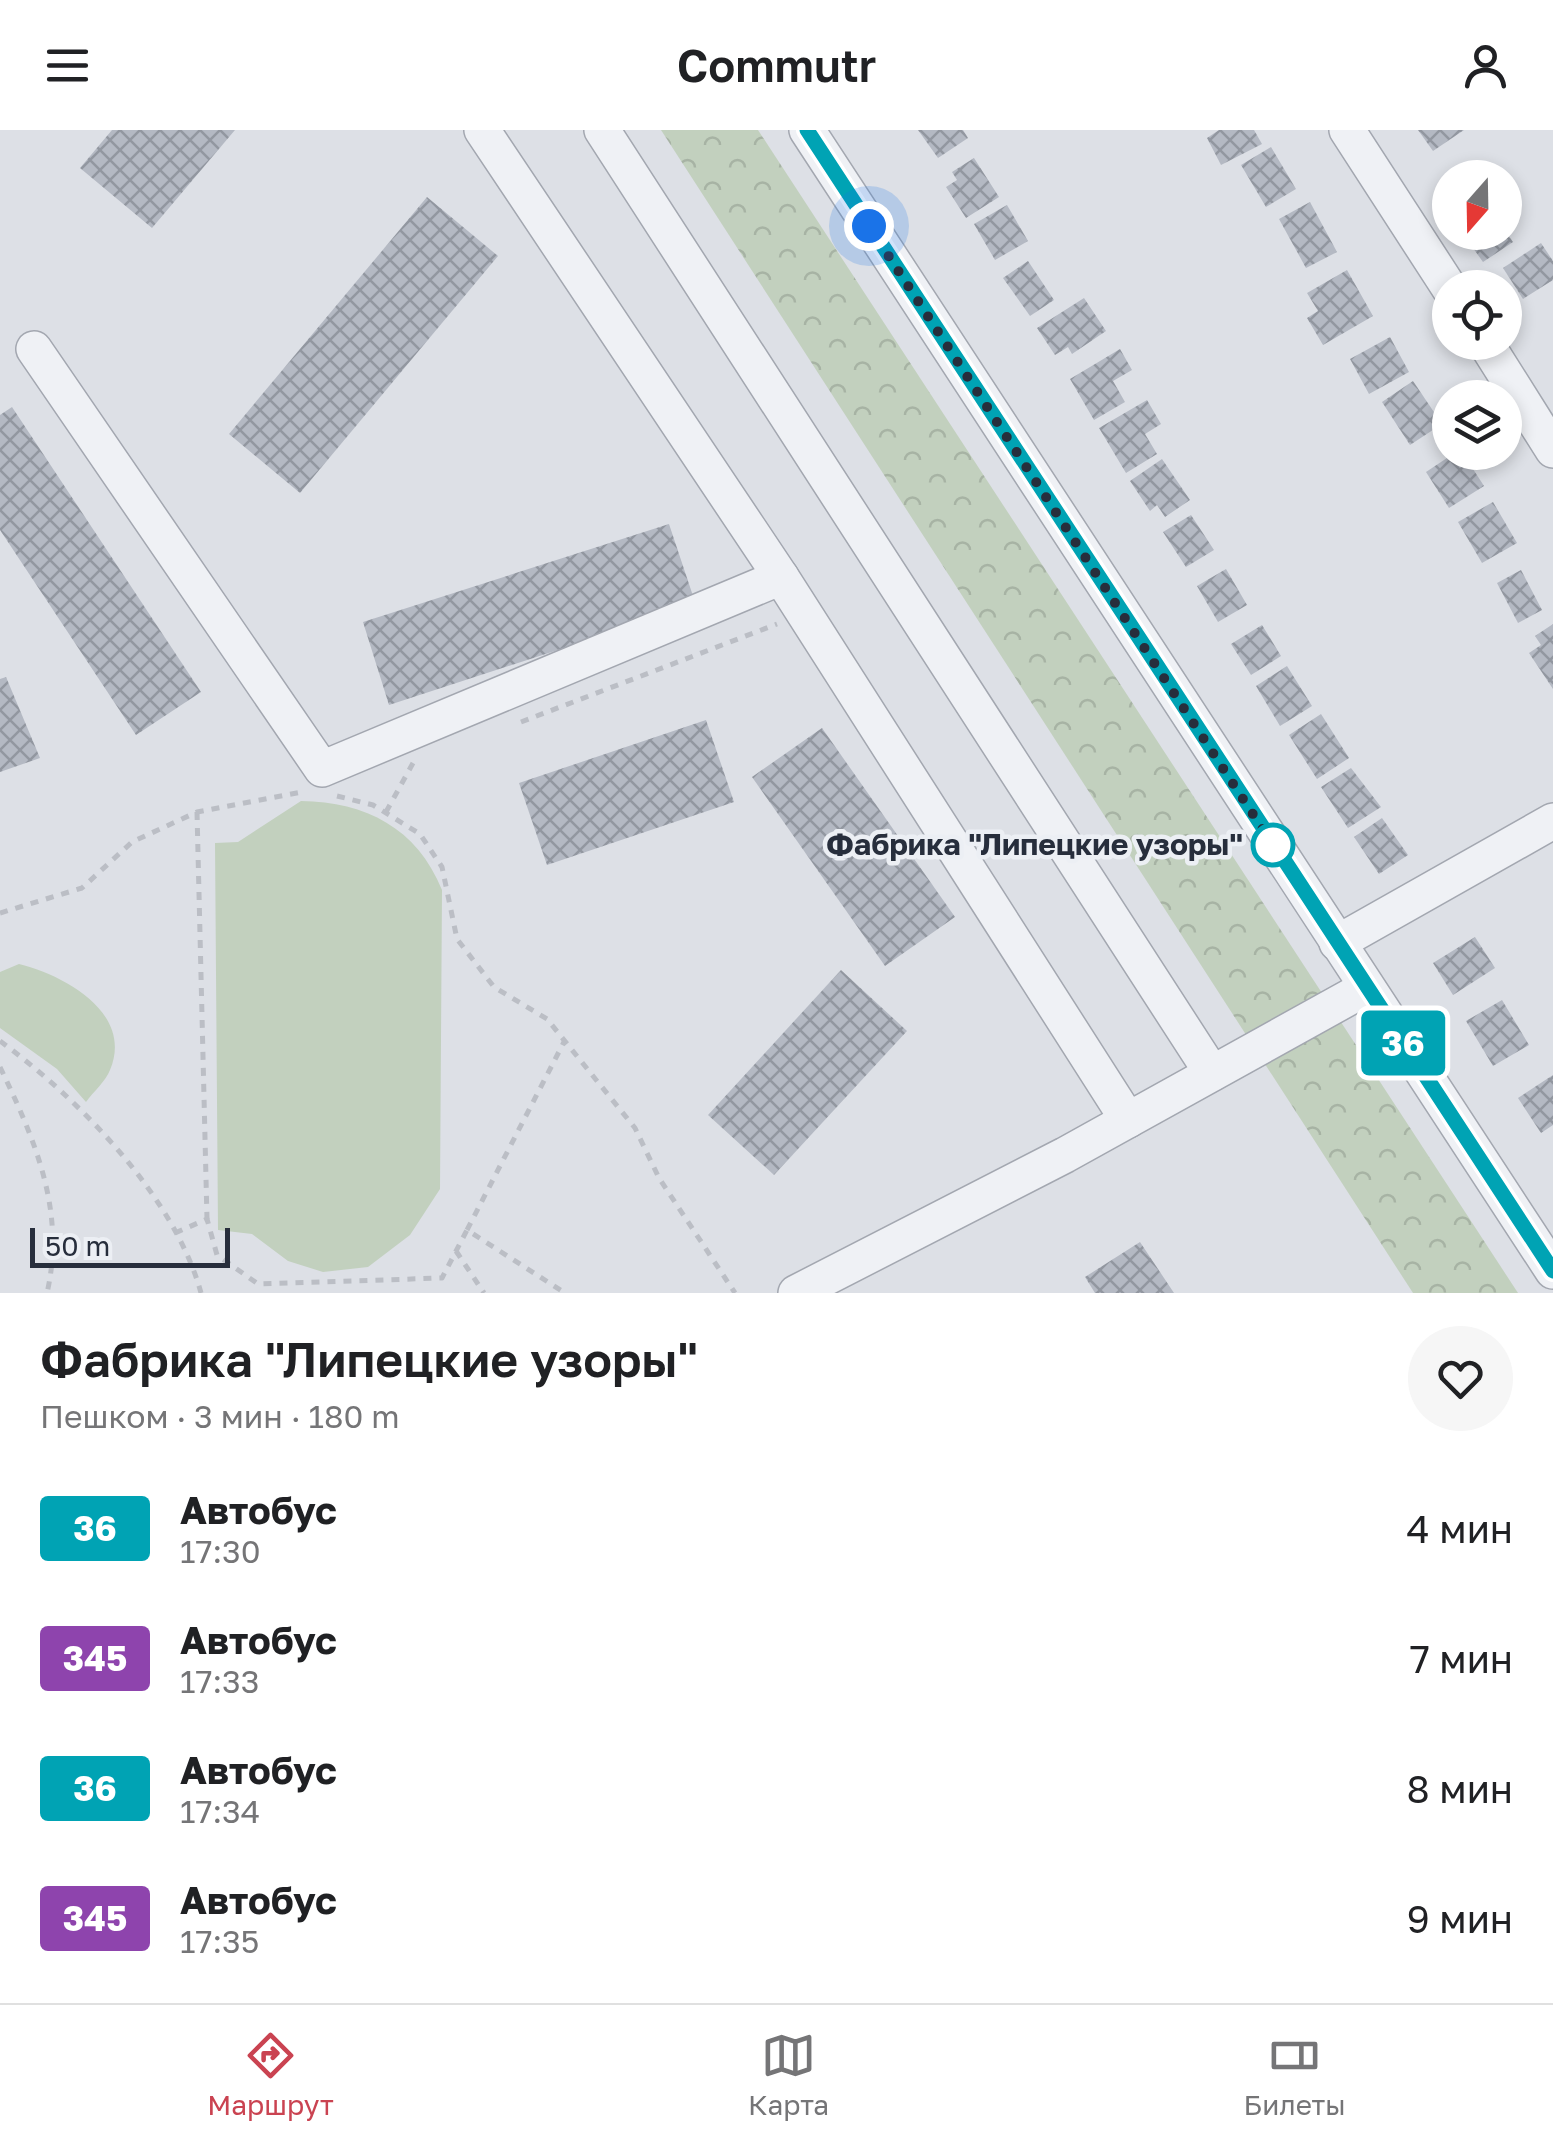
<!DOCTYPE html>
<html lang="ru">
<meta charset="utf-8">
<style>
:root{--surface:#fff;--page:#f6f6f6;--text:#202124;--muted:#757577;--line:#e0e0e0;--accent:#ca4351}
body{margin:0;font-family:"Golos Text",sans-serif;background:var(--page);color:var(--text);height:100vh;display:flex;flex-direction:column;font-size:38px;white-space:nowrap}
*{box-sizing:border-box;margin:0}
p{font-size:32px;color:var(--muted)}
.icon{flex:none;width:55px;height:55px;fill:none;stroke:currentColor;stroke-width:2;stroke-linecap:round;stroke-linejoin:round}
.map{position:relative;height:1163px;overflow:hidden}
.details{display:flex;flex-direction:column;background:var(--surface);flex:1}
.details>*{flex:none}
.badge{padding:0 20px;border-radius:8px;font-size:35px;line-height:65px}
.needle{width:65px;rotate:200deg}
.buttons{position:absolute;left:1432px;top:30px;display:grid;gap:20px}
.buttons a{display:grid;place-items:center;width:90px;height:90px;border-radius:50%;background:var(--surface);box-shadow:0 5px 15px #0003;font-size:50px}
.scale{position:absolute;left:30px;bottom:25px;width:200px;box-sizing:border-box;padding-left:10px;border:5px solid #272e3c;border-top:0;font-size:28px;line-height:35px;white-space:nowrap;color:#272e3c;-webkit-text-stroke:8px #eceff4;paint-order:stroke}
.you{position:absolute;width:50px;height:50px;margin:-25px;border:8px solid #fff;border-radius:50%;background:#1a73e8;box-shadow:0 0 0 15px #1a73e833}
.map>.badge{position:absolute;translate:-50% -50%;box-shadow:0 0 0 5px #fff}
.round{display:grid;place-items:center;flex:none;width:105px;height:105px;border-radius:52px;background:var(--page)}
.head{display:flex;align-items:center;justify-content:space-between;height:170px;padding:0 40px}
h1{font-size:48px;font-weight:600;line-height:75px}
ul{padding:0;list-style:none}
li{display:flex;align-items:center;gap:30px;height:130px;padding:0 40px}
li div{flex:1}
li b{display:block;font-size:38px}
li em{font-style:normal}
li .badge{min-width:110px;font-weight:700;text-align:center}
header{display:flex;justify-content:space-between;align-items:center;height:130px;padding:0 40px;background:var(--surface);font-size:45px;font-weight:600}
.menu{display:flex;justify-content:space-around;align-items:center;height:140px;border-top:2px solid var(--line);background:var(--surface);font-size:28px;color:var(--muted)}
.menu a{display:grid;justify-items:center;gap:5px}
.menu .selected{color:var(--accent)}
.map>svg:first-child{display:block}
</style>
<header><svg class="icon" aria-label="menu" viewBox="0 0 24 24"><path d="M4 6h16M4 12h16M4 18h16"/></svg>Commutr<svg class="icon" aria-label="person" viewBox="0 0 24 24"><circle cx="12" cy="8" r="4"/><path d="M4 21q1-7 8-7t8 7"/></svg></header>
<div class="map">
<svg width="1553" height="1163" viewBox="0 0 1553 1163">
<defs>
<pattern id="forest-crowns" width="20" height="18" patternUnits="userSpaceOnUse" patternTransform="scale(2.5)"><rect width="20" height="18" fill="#c2d0be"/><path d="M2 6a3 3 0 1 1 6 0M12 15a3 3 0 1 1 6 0" fill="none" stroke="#a7b3a4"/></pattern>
<pattern id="building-cross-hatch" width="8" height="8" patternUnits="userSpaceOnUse" patternTransform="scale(2.5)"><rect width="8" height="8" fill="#b4b9c3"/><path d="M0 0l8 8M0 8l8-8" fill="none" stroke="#9297a0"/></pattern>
</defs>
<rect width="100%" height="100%" fill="#dde0e6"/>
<path fill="url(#forest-crowns)" d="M661 0H758L1518 1163H1413Z"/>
<g fill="#c2d0be">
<path d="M301 671C366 672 417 698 442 760L440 1059 410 1105 368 1137 323 1142 288 1131 252 1104 218 1100 215 713 238 712Z"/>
<path d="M19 834C64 845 134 883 110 940 106 951 93 962 86 972L57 939 0 898V842Z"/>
</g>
<g fill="url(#building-cross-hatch)">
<path d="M112 0H235L152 98 80 38Z"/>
<path d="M918 0H963L968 8 938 28Z"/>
<path d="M1254 0 1262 14 1221 35 1207 8 1219 0Z"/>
<path d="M1418 0H1464L1433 21Z"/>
<path d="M1271 17 1296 59 1266 77 1241 35Z"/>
<path d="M974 28 999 67 966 88 946 57 957 50 952 42Z"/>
<path d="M1478 31 1488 48H1451Z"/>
<path d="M427 67 498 126 300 363 229 304Z"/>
<path d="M1310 72 1337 122 1306 138 1279 89Z"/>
<path d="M1007 75 1028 111 995 130 974 94Z"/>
<path d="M1506 102 1513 112 1483 132 1463 104Z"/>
<path d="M1541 113 1553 131V150L1523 169 1503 138Z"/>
<path d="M1028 131 1054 170 1030 186 1003 148Z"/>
<path d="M1347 140 1373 186 1323 215 1307 188 1318 181 1307 163Z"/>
<path d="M1084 168 1106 201 1072 224 1068 217 1055 225 1037 198Z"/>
<path d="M1390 207 1409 242 1369 264 1350 229Z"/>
<path d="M1120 219 1132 240 1113 251 1125 272 1094 290 1070 249Z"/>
<path d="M1413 251 1442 294 1410 315 1382 272Z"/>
<path d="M1147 270 1161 294 1145 304 1157 324 1126 343 1099 298Z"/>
<path d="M12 277 201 562 136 605 0 400V285Z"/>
<path d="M1456 322H1462L1484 356 1449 378 1426 342Z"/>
<path d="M1162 329 1190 370 1165 387 1157 375 1150 381 1130 351Z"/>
<path d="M1493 372 1517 413 1482 433 1458 392Z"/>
<path d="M1191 385 1214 420 1186 437 1163 402Z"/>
<path d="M669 394 696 475 389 575 363 492Z"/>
<path d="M1226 439 1247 475 1218 492 1197 456Z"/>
<path d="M1521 440 1542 480 1518 493 1497 453Z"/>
<path d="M1553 494V559L1529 523 1541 515 1535 506Z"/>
<path d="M1262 495 1281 526 1251 545 1231 514Z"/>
<path d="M1287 536 1312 576 1280 596 1256 556Z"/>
<path d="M6 547 40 628 0 642V549Z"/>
<path d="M1321 584 1349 628 1317 649 1289 605Z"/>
<path d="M706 590 734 672 547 735 519 653Z"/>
<path d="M822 598 955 787 885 836 752 647Z"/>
<path d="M1351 638 1381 677 1348 698 1321 657Z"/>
<path d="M1382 688 1408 725 1379 744 1354 707Z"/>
<path d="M1475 807 1495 838 1453 865 1433 833Z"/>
<path d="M841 840 907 901 774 1045 708 985Z"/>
<path d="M1502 870 1529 915 1493 936 1466 891Z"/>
<path d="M1553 945V995L1541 1003 1518 968Z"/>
<path d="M1140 1112 1174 1163H1095L1085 1147Z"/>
</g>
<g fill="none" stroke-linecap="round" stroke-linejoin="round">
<g stroke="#a3a7b0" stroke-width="38">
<g id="minor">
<path d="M482 0 781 447"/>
<path d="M602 0 1212 943"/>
<path d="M807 0 1553 1141"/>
<path d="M1347 0 1450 159"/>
<path d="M1485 212 1553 320"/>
<path d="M34 219 322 639 781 447 1128 990"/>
<path d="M1337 813 1553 691"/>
<path d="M796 1163 1065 1025 1366 858"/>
</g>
</g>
<g stroke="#bbbec5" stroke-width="5" stroke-dasharray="8 8" stroke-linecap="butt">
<path d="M521 592 777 494"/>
<path d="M337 666 373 675 420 704 442 737 457 809 494 857 547 889 635 998 659 1048 735 1163"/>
<path d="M197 682 207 1089"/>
<path d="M386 682 413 633"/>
<path d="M0 783 82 758 132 712 197 682 302 662"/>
<path d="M0 911C79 969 175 1067 201 1163"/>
<path d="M0 937C35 1010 66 1081 47 1163"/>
<path d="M467 1100 564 912"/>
<path d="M175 1103 207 1089 217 1125 258 1154 442 1148 467 1100 565 1163"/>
<path d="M456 1121 484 1163"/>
</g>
<use href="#minor" stroke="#eff1f5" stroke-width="35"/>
</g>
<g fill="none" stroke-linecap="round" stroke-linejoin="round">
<g stroke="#fff" stroke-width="22">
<path id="line" d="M807 0 1553 1141"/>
</g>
<use href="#line" stroke="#00a3b4" stroke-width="15"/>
<path stroke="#272e3c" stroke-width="10" stroke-dasharray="0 18" d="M869 96 1273 715"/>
</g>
<circle fill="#fff" stroke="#00a3b4" stroke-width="5" cx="1273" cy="715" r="20"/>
<g text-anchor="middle" stroke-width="9" stroke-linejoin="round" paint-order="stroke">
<g font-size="30" font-weight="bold" fill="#272e3c" stroke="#eceff4" text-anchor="end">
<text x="1243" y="725">Фабрика "Липецкие узоры"</text>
</g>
</g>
</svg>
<div class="buttons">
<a><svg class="needle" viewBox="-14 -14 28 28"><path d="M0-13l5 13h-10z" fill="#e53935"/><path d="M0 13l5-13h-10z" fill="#757577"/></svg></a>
<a><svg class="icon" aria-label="locate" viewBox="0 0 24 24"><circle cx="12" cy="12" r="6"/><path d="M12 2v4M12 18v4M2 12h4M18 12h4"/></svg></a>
<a><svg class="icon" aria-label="layers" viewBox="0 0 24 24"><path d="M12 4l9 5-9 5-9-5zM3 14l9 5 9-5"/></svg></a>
</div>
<div class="scale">50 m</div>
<div class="you" style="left:869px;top:96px"></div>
<b class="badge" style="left:1403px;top:913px;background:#00a3b4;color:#fff">36</b>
</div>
<section class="details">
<div class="head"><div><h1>Фабрика &quot;Липецкие узоры&quot;</h1><p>Пешком · 3 мин · 180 m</p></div><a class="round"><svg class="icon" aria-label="heart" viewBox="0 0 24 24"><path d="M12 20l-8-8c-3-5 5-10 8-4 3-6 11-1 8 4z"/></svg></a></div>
<ul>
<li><span class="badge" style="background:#00a3b4;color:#fff">36</span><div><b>Автобус</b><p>17:30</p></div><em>4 мин</em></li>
<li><span class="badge" style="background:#8e44ad;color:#fff">345</span><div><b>Автобус</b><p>17:33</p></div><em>7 мин</em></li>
<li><span class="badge" style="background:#00a3b4;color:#fff">36</span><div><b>Автобус</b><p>17:34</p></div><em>8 мин</em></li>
<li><span class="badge" style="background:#8e44ad;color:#fff">345</span><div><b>Автобус</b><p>17:35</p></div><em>9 мин</em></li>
</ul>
</section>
<nav class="menu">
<a class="selected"><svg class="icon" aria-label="directions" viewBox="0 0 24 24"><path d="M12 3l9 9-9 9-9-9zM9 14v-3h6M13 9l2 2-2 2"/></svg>Маршрут</a>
<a><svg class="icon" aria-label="map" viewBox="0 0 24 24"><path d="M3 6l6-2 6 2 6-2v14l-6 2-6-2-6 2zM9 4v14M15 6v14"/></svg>Карта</a>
<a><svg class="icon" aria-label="tickets" viewBox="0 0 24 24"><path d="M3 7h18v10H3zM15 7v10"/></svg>Билеты</a>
</nav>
